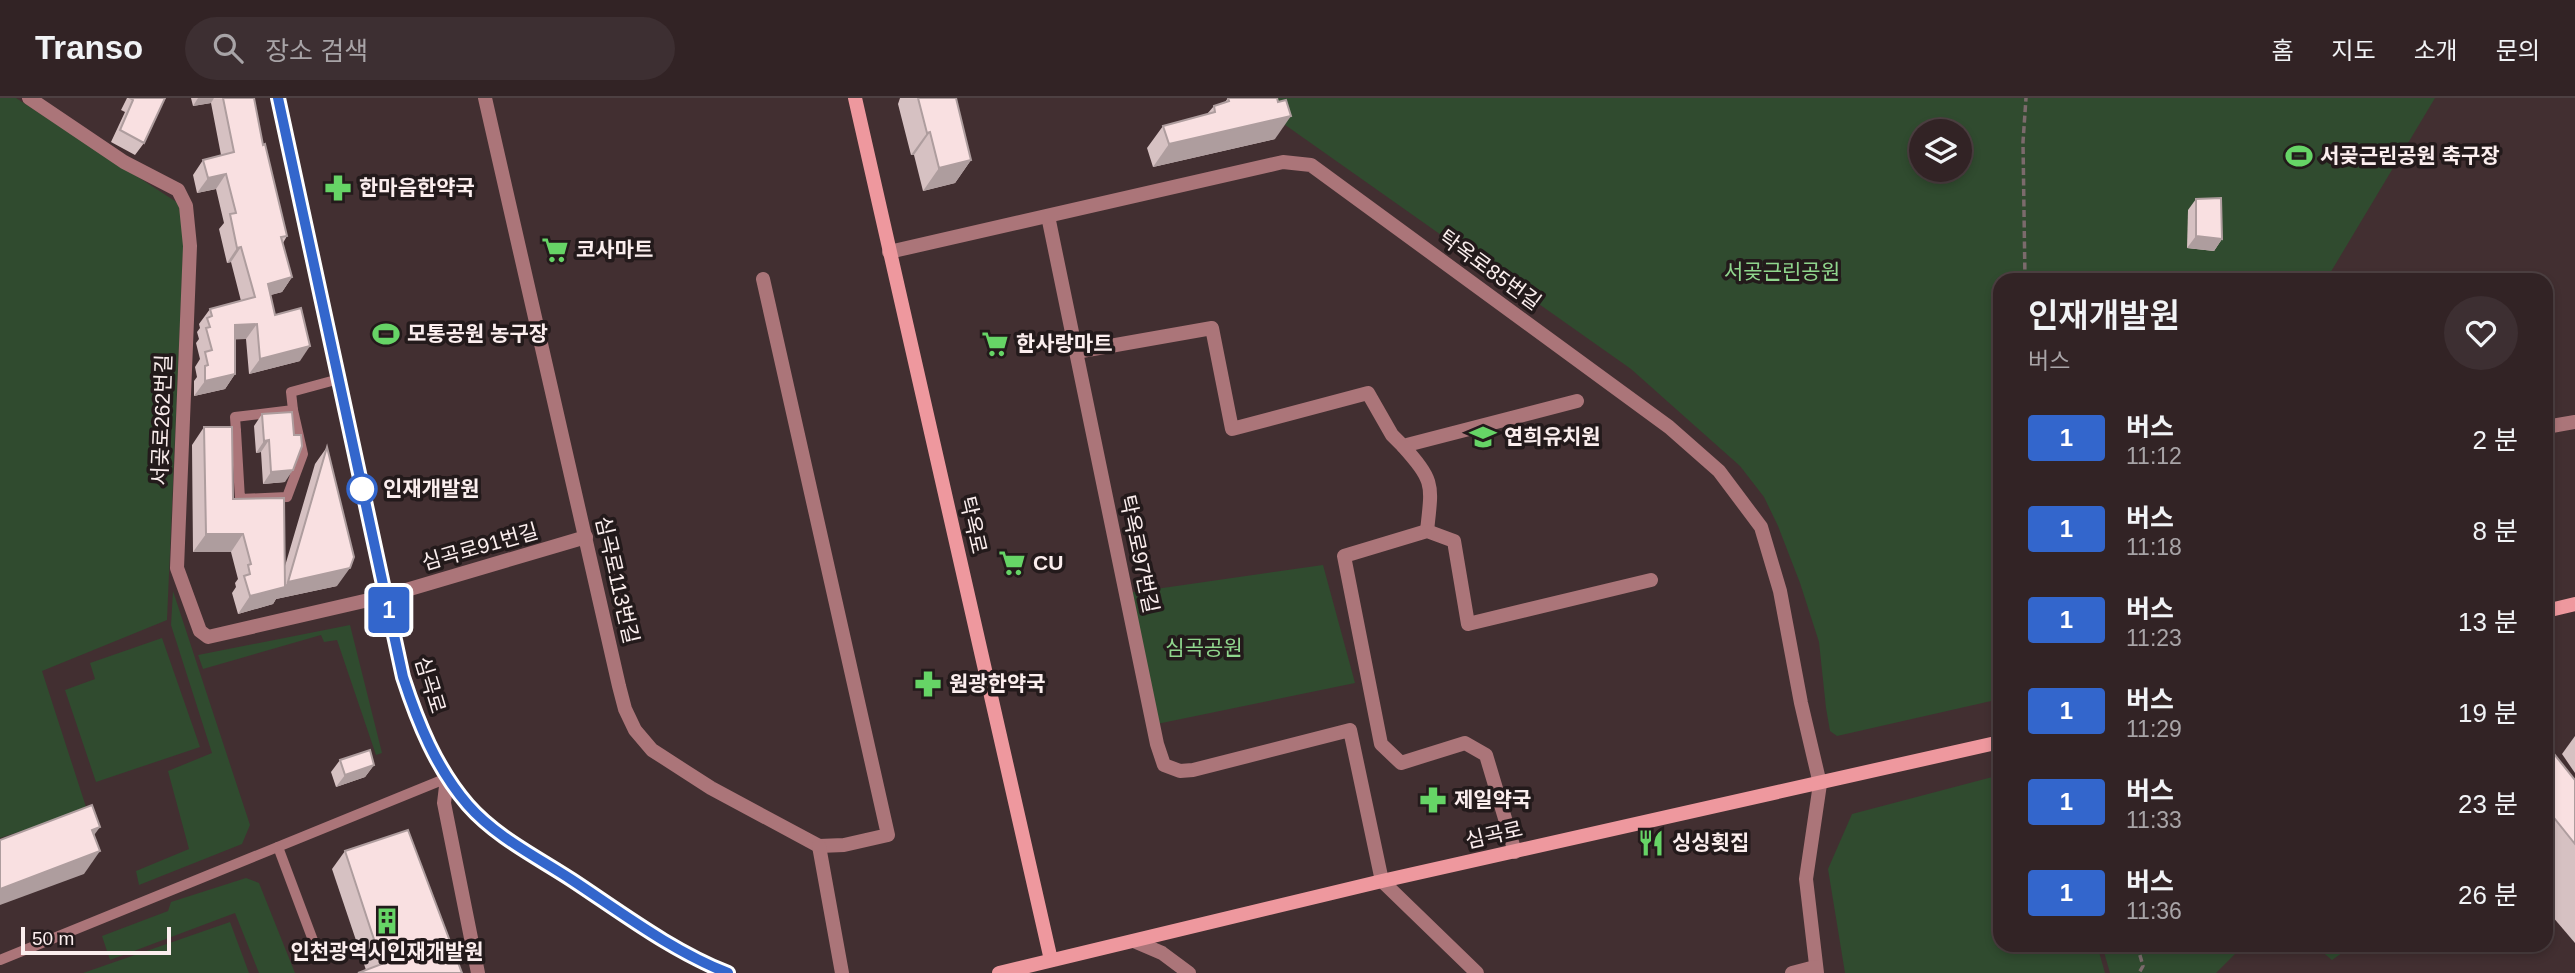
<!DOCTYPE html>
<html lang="ko">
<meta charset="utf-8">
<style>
:root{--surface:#322325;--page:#3d2f32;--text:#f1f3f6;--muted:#a8a4a7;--line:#4d4042}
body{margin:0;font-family:Helvetica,"Noto Sans KR",sans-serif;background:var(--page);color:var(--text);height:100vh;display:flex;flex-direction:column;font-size:26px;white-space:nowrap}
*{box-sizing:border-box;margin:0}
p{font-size:23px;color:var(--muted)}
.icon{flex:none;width:38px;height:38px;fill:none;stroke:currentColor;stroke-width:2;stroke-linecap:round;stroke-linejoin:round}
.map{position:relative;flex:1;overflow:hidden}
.drawer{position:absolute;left:1993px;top:175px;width:560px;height:679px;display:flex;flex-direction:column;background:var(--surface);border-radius:21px;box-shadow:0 4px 10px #0003,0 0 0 2px var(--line)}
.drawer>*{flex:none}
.badge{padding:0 14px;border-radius:5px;font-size:24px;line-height:46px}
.fabs{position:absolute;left:1909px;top:21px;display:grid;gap:14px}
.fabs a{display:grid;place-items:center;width:63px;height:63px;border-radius:50%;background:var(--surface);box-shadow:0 4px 10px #0003,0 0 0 2px var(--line);font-size:35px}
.scale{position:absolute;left:21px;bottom:18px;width:150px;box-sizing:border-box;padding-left:7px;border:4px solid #fbeeee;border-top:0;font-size:19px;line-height:24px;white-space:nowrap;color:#fbeeee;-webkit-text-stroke:5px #231a1b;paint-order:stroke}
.map>.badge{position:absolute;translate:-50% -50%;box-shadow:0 0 0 4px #fff}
.round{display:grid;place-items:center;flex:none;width:74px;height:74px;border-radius:37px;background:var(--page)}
.overview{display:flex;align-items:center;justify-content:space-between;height:119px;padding:0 35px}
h1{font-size:33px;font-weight:600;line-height:52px}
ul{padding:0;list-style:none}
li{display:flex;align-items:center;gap:21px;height:91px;padding:0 35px}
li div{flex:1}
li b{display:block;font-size:26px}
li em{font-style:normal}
li .badge{min-width:77px;font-weight:700;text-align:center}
header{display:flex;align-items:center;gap:42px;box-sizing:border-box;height:98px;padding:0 35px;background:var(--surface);border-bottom:2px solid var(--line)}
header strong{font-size:33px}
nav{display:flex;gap:38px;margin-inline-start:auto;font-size:24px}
.search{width:490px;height:63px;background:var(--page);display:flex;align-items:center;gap:18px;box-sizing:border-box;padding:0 24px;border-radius:38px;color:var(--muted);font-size:26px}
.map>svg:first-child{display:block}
</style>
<header>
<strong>Transo</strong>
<div class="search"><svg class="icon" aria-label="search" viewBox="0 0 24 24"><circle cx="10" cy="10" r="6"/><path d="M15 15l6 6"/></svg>장소 검색</div>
<nav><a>홈</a><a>지도</a><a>소개</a><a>문의</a></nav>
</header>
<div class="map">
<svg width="2575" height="875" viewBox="0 0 2575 875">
<rect width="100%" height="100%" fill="#422f31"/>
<g fill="#304b2f" fill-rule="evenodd">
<path d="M0 0H16L178 105 184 132 167 522 42 573 87 712 0 740Z"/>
<path d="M1247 0H2435L2326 182H2000V601L1837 638 1830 633 1826 610 1819 544 1800 485 1778 428 1764 399 1740 368 1631 271ZM1922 33H1960V72H1922Z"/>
<path d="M1323 467 1355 585 1152 627 1121 496Z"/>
<path d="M173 493 250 727 242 746 139 787 136 773 189 751 168 673 212 655 171 527Z"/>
<path d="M350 527 382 655 376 657 337 542 324 544 321 537 203 571 198 557Z"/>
<path d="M162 540 200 649 96 684 65 592 95 581 90 565Z"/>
<path d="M2000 677V847H2097L2105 875H1845L1828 771 1852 716Z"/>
<path d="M246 780 259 785 295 875H259L235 815 110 862 102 838 168 813 171 804Z"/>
<path d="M230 824 249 875H83Z"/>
<path d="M2102 847H2244L2216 875H2110Z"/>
<path d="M2314 847H2353L2332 862Z"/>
</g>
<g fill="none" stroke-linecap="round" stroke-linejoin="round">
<g stroke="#7b6a6c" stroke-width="3.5" stroke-dasharray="7 3.5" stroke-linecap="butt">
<path d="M2025 182 2023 44 2026 0"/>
<path d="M2137 847 2143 868 2139 875"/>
</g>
<g stroke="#ab7579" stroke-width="10">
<path d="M232 333H236L235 319 293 312 291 294 339 281"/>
<path d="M236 333 240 401 287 399 303 356 293 312"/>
<path d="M278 749 320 861"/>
<path d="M0 862 447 680"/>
</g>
<g stroke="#ab7579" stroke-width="14">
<path d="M29 0 124 64 178 92 186 108 190 148 177 470 200 533 208 539 386 498 586 439"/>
<path d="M485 0 619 588 625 611 635 632 652 652 711 690 819 748 844 747 888 737 763 181"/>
<path d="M1048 118 1157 646 1164 667 1180 673 1193 672 1350 632 1382 783 1477 875"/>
<path d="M889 154 1283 64 1311 67 1669 329 1719 373 1761 429 1780 493 1801 605 1820 686 1806 781 1817 875"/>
<path d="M1076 254 1212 230 1232 331 1368 295 1392 337 1403 348 1577 303"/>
<path d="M2546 329 2575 324"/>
<path d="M1403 348C1435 384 1432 386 1427 433"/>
<path d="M447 680 444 705 478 875"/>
<path d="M819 748 842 875"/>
<path d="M1515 754 1486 657 1465 645 1401 665 1381 646 1344 458 1427 433 1454 443 1468 526 1651 482"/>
<path d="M1134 843 1162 855 1189 875"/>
<path d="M1792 875 1815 869"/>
</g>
<g stroke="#ee989e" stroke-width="14">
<path d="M278 0 403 579C418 625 436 670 468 707 496 739 537 759 572 782 622 815 672 853 728 875"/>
<path d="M855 0 1051 862"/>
<path d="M2546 513 2575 506"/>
<path d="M999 875 1382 783 2000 644"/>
</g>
</g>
<g fill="#d6c1c2">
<path d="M127 0H165L144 45 135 57 111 44 125 14 121 12Z"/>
<path d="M191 0H254L263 47 287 138 283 145 292 179 282 194 270 197 275 217 300 263 249 276 246 241H235V276L225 291 194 298V283L197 279 195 269 200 261 196 245 199 241 197 234 200 230 199 226 210 211 241 203 231 164 227 165 219 131 224 125 216 91 197 95 193 77 203 62 221 57 211 5 193 8Z"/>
<path d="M900 0H956L971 62 955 85 923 93 914 57H911L898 6Z"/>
<path d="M1228 0 1275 41 1153 69 1147 50 1163 28 1207 16 1214 8 1225 4Z"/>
<path d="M2196 101 2222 141 2214 153 2187 150 2188 112Z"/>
<path d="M262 316 285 384 263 386 261 354 256 355 254 328Z"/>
<path d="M204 329 233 401 285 468 315 366 327 349 337 488 276 501 273 506 238 516 232 495 236 489 235 485 238 481 231 454H193L192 347Z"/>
<path d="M2575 638V675L2562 656Z"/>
<path d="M2546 646 2575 682V845L2546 811Z"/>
<path d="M340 662 374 667 365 679 336 689 331 674Z"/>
<path d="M345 753 462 875 366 872 332 771Z"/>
</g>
<g fill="#ae9d9e">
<path d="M198 0H214L211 5 193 8Z"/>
<path d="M1291 18 1275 41 1153 69 1169 46Z"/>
<path d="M930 34 914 57H911L927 35Z"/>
<path d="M971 62 955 85 923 93 939 70Z"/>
<path d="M226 76 216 91 197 95 208 80Z"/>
<path d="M2196 138 2222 141 2214 153 2187 150Z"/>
<path d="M241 149 231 164 227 165 237 150Z"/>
<path d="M292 179 282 194 257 201 268 186Z"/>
<path d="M257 226 246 241 225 242 235 227Z"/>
<path d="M310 248 300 263 249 276 260 261Z"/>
<path d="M235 276 225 291 194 298 205 283Z"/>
<path d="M269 342 261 354 256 355 264 343Z"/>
<path d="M293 372 285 384 263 386 271 374Z"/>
<path d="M206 436H243L231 454H193Z"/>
<path d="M350 470 337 488 276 501 273 506 238 516 250 498 284 489 288 484Z"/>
<path d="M374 667 365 679 336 689 345 677Z"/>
<path d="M100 729 84 751 92 732Z"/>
<path d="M100 753 84 776 0 807V791Z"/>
</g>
<g fill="#f9e0e1" stroke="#ae9d9e" stroke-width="2">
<path d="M130 0H165L144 45 120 32 133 2Z"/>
<path d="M223 0H254L263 47 265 46 287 138 281 139 292 179 268 186 275 217 301 210 310 248 260 261 257 226 235 227V276L205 283V268L208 267 205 254 212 252 206 230 210 229 207 220 212 218 210 211 255 199 241 149 237 150 230 116 236 115 226 76 208 80 203 62 234 54Z"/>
<path d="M918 0H956L971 62 939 70 930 34 927 35Z"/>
<path d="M1228 0H1277L1278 4 1286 2 1291 18 1169 46 1163 28 1215 14 1214 8 1229 3Z"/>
<path d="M2221 100 2222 141 2196 138V101Z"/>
<path d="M292 314 294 337H301L302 348 293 372 271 374 269 342 264 343 262 316Z"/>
<path d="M204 329H232L233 401 284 400 285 489 250 498 244 478 250 476 248 467 251 466 243 436H206Z"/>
<path d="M327 349 354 459 350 470 288 484Z"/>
<path d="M2546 646 2575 682V746L2546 710Z"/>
<path d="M370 652 374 667 345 677 340 662Z"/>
<path d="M92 707 100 729 92 732 100 753 0 791V742Z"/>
<path d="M408 732 462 875H358L382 866 345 753Z"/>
</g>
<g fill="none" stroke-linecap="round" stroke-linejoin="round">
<g stroke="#fff" stroke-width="16">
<path id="line" d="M278 0 403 579C418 625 436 670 468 707 496 739 537 759 572 782 622 815 672 853 728 875"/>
</g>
<use href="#line" stroke="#36c" stroke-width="10"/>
</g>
<defs>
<g id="stadium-bare" transform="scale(2.1)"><path d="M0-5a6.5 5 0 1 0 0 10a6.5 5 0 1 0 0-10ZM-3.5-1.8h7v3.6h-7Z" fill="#66d466" stroke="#231a1b" stroke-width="2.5" paint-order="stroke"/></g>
<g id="pharmacy-bare" transform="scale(2.1)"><path d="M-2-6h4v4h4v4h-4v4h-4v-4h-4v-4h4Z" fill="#66d466" stroke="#231a1b" stroke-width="2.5" paint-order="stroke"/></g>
<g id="supermarket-bare" transform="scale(2.1)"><path d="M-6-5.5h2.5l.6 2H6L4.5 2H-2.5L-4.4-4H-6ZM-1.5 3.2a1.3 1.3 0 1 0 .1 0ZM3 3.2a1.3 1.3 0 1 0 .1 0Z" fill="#66d466" stroke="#231a1b" stroke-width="2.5" paint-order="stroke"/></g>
<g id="school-bare" transform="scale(2.1)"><path d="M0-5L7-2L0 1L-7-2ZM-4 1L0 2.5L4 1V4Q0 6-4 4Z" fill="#66d466" stroke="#231a1b" stroke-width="2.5" paint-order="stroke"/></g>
<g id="restaurant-bare" transform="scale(2.1)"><path d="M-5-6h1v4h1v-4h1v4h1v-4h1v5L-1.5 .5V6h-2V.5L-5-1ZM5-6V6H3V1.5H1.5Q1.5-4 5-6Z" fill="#66d466" stroke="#231a1b" stroke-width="2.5" paint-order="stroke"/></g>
<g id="building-bare" transform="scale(2.1)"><path d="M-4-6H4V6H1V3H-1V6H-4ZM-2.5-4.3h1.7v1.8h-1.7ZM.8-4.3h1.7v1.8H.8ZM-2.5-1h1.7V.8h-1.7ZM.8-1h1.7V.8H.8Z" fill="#66d466" stroke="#231a1b" stroke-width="2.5" paint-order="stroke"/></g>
</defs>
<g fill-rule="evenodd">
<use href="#stadium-bare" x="2299" y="58"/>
<use href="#pharmacy-bare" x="338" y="90"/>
<use href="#supermarket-bare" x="555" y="152"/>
<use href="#stadium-bare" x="386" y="236"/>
<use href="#supermarket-bare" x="995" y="246"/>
<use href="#school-bare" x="1483" y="339"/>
<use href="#supermarket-bare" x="1012" y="465"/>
<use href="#pharmacy-bare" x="928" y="586"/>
<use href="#pharmacy-bare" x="1433" y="702"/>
<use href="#restaurant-bare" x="1651" y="745"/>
<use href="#building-bare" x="387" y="823"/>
</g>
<circle fill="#fff" stroke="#36c" stroke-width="3.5" cx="362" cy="391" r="14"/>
<g text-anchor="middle" stroke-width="7" stroke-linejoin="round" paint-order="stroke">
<g font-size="21" font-weight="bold" fill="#fbeeee" stroke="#231a1b" text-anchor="start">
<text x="2320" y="65">서곶근린공원 축구장</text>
<text x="359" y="97">한마음한약국</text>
<text x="576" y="159">코사마트</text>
<text x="407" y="243">모통공원 농구장</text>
<text x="1016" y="253">한사랑마트</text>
<text x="1504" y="346">연희유치원</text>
<text x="1033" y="472">CU</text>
<text x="949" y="593">원광한약국</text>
<text x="1454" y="709">제일약국</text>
<text x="1672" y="752">싱싱횟집</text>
<text x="387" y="861" text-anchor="middle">인천광역시인재개발원</text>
</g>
<g font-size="21" fill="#fbeeee" stroke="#231a1b">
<text transform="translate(1490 172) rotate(36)" y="7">탁옥로85번길</text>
<text transform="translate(162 322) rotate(-88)" y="7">서곶로262번길</text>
<text transform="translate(973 427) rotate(77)" y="7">탁옥로</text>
<text transform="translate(480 449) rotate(-16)" y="7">심곡로91번길</text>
<text transform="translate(1139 456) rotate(78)" y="7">탁옥로97번길</text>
<text transform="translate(617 482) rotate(77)" y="7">심곡로113번길</text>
<text transform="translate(430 587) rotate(73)" y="7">심곡로</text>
<text transform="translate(1494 737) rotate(-13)" y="7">심곡로</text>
</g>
<g font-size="21" fill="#90d68d" stroke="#231a1b">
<text x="1782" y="181">서곶근린공원</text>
<text x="1204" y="557">심곡공원</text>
</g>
<g font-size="21" font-weight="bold" fill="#fbeeee" stroke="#231a1b" text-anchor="start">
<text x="383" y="398">인재개발원</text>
</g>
</g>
</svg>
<div class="fabs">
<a><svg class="icon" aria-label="layers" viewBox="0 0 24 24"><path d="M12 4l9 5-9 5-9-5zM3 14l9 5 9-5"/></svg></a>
</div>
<div class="scale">50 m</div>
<b class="badge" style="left:389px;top:512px;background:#36c;color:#fff">1</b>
<section class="drawer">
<div class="overview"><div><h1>인재개발원</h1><p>버스</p></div><a class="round"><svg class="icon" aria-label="heart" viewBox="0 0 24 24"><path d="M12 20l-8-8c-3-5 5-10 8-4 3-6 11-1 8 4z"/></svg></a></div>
<ul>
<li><span class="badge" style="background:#36c;color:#fff">1</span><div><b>버스</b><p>11:12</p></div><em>2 분</em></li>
<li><span class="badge" style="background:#36c;color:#fff">1</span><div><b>버스</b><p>11:18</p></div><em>8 분</em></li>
<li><span class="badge" style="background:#36c;color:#fff">1</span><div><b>버스</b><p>11:23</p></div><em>13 분</em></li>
<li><span class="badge" style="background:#36c;color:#fff">1</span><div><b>버스</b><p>11:29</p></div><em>19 분</em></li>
<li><span class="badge" style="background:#36c;color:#fff">1</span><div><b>버스</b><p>11:33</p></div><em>23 분</em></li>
<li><span class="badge" style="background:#36c;color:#fff">1</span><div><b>버스</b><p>11:36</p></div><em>26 분</em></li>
</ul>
</section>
</div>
